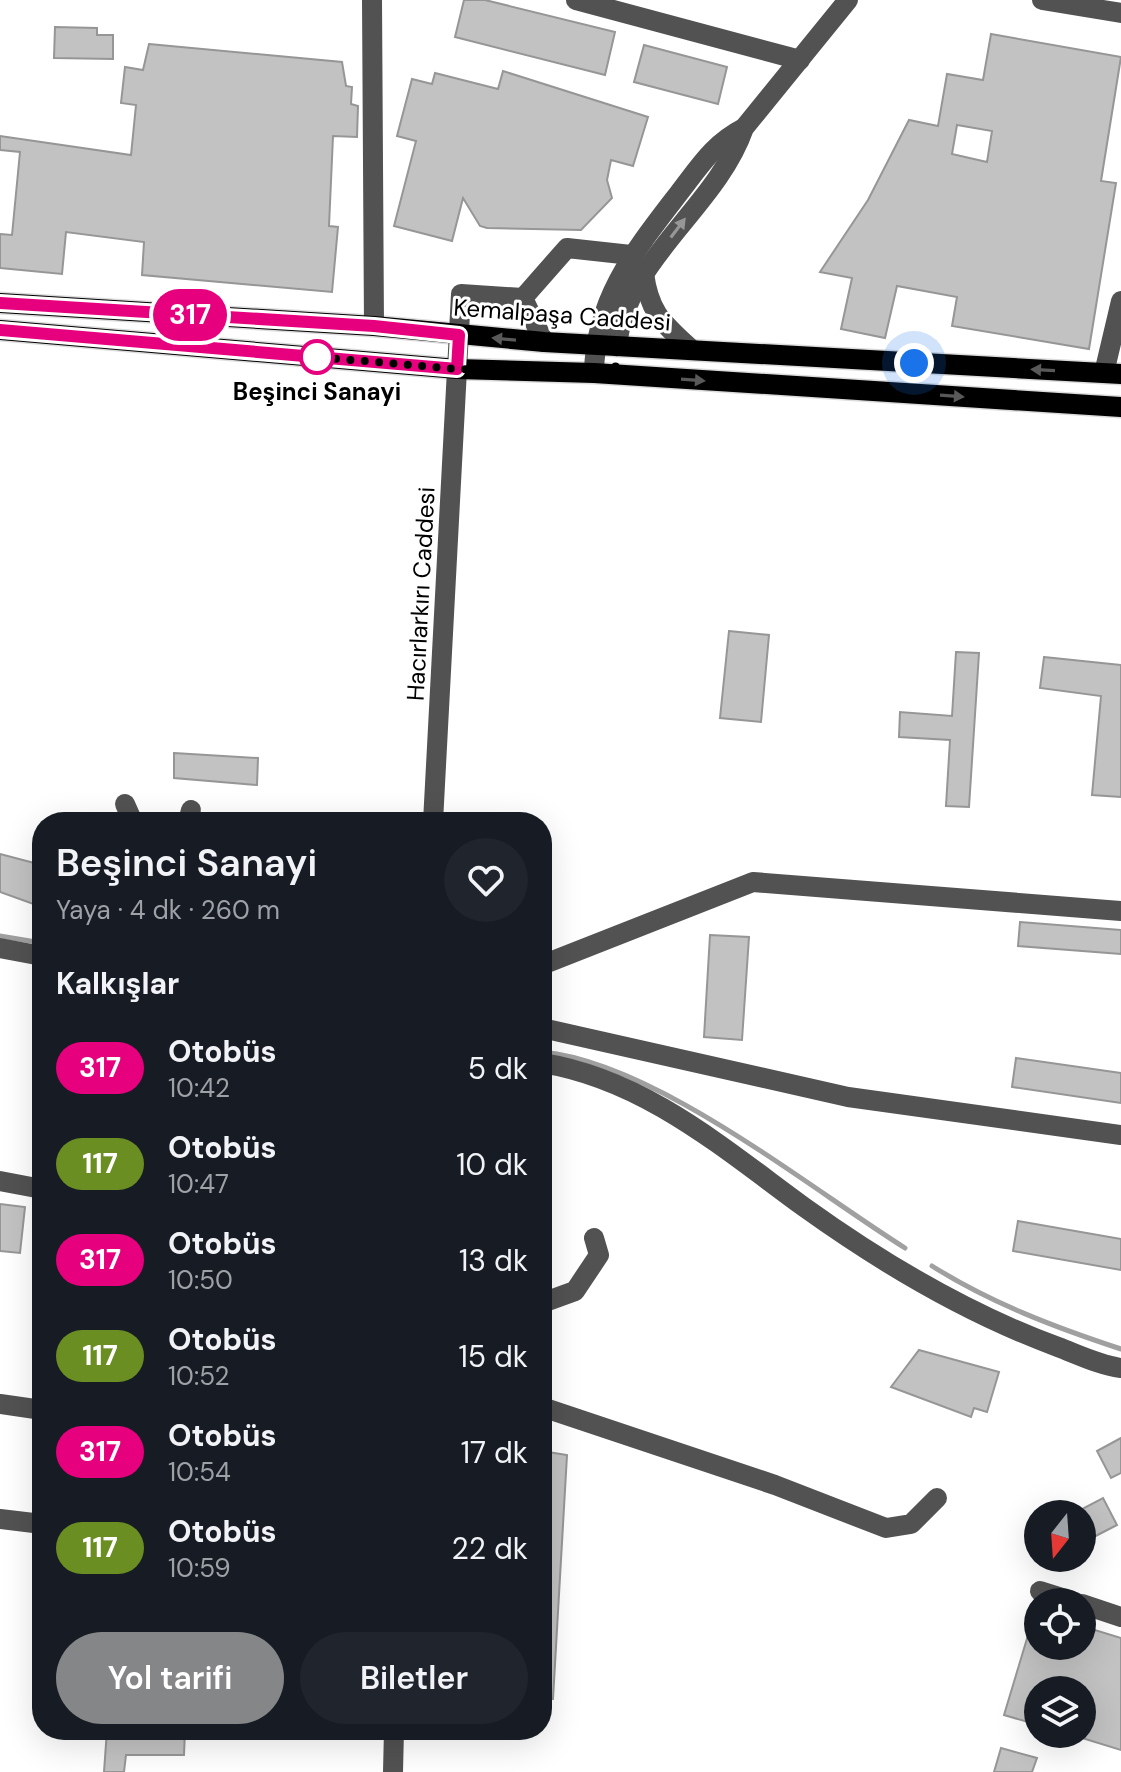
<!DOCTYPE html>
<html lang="tr">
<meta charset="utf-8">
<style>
:root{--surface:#171b24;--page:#20242c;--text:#f1f3f6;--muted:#9ea1a6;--accent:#858687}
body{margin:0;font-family:"DM Sans",sans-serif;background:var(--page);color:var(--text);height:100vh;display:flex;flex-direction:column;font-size:30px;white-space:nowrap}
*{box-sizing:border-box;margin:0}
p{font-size:26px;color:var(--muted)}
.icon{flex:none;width:44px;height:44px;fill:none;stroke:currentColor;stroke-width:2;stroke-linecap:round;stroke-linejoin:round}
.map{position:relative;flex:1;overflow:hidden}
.drawer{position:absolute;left:32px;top:812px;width:520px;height:928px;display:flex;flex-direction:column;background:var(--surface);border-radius:32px;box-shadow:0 8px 32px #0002}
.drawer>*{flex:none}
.badge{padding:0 16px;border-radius:26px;font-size:28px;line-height:52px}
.needle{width:52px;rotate:197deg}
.controls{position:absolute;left:1024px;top:1500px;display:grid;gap:16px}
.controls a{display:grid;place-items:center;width:72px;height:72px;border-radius:50%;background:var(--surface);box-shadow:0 8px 32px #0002;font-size:40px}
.you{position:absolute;width:40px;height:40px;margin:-20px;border:6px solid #fff;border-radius:50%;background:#1a73e8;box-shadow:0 0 0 12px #1a73e833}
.map>.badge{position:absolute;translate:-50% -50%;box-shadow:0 0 0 4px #fff}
h2{padding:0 24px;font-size:30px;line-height:72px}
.round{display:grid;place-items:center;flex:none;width:84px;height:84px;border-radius:42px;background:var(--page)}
.overview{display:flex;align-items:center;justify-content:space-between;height:136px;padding:0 24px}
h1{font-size:38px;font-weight:600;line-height:60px}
.button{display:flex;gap:16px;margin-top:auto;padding:16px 24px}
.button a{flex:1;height:92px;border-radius:48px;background:var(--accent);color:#fff;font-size:32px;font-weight:600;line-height:92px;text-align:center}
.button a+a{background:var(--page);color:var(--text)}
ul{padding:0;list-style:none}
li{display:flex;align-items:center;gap:24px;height:96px;padding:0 24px}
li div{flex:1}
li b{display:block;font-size:30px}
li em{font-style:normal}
li .badge{min-width:88px;font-weight:700;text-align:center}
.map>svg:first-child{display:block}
</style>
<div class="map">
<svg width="1121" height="1772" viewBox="0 0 1121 1772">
<rect width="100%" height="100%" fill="#fff"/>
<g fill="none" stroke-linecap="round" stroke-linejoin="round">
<g stroke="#a0a0a0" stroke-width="5">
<path d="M0 936 42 943"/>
<path d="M542 1052C654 1062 808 1187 905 1248"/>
<path d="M932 1266C991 1303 1054 1327 1121 1349"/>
</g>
</g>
<g fill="#c2c2c2" stroke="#969696" stroke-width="2" fill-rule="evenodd">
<path d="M464 0H485L615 32 605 75 455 37Z"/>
<path d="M55 27 97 28V35H113V59L54 58Z"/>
<path d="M991 34 1121 57 1101 181 1116 183 1089 349 952 326 957 297 897 286 885 338 841 329 852 278 820 272 868 200 909 120 938 126 947 74 983 80ZM957 125 992 131 987 162 952 154Z"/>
<path d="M149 44 342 62 346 86 352 87 351 104 358 106 357 137 333 136 329 226 338 227 332 292 142 275 144 242 66 232 62 274 0 268V234L12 235 20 152 0 150V136L131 155 136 105 121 103 125 67 143 70Z"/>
<path d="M644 45 727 67 718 104 634 82Z"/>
<path d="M503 71 648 117 633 166 611 160 607 180 612 198 581 230 487 228 480 226 463 198 452 241 394 226 416 141 397 136 412 79 432 84 435 73 498 89Z"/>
<path d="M729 631 769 635 761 722 720 718Z"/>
<path d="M956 652 979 653 969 807 946 806 950 740 899 737 900 712 952 716Z"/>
<path d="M1044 657 1121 665V797L1092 795 1101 696 1040 688Z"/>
<path d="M174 753 258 758 257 785 174 778Z"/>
<path d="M0 854 42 865V907L0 892Z"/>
<path d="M1020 922 1121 930V954L1018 946Z"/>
<path d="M710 935 749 937 742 1040 704 1037Z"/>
<path d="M1016 1058 1121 1073V1103L1012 1087Z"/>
<path d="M0 1204 25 1207 20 1253 0 1251Z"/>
<path d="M1018 1221 1121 1239V1270L1013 1251Z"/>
<path d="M919 1350 999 1372 987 1412 974 1408 971 1417 891 1387Z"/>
<path d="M1121 1438V1473L1111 1478 1097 1451Z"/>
<path d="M542 1451 567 1455 553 1699H542Z"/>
<path d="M1103 1498 1117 1525 1082 1543V1509Z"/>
<path d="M1035 1612 1038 1613V1646H1082V1626L1121 1638V1750L1082 1738V1690H1038V1725L1004 1715Z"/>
<path d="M107 1730H185L184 1755H126L124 1772H104Z"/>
<path d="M1001 1748 1037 1758 1032 1772H994Z"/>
</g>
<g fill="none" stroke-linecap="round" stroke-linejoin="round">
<g stroke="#dbdbdb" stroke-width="23">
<g id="major">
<path d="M0 303 374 326 544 342 1121 374"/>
<path d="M0 330 457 369 594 373 1121 407"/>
</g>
</g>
<g stroke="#525252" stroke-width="20">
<path d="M372 0 374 326"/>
<path d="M576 0 800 60"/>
<path d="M1042 0 1121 13"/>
<path d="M644 273C649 313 663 323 692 350"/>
<path d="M523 298 567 248 631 255"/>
<path d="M523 298 544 342"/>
<path d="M617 344C628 257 716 208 744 128L848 0"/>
<path d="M594 373C595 299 636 249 679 193 700 166 713 144 744 128"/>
<path d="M1104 373 1121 301"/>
<path d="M125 804 133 822"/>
<path d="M188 822 191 810"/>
<path d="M433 822 461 294 523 298"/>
<path d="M0 948 42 956"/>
<path d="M542 965 753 882 1121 911"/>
<path d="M542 1028 848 1097 1121 1135"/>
<path d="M542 1063C644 1079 723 1148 804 1207 882 1263 968 1314 1058 1347 1079 1355 1099 1365 1121 1368"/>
<path d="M0 1181 42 1189"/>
<path d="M542 1303 575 1291 599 1255 594 1238"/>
<path d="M0 1404 42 1410"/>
<path d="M542 1407 775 1485 886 1528 911 1524 937 1498"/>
<path d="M0 1519 42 1524"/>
<path d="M1040 1591 1075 1602"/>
<path d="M1082 1604 1121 1617"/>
<path d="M393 1772 394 1730"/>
</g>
<use href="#major" stroke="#000" stroke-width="20"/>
</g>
<defs><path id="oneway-solid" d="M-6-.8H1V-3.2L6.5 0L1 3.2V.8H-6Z" transform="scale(2)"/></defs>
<use fill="#979797" href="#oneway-solid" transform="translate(678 228) rotate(-53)"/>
<g fill="#595959">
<use href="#oneway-solid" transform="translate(504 339) rotate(-175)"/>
<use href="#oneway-solid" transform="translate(1043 370) rotate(-177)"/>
<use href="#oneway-solid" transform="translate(693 380) rotate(4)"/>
<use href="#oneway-solid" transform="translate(952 396) rotate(4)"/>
</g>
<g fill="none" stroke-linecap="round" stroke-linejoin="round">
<g stroke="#fff" stroke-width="18">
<path id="line" d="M0 303 374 326 459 335 457 369 0 330"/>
</g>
<use href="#line" stroke="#e6007e" stroke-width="12"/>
<path stroke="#000" stroke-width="8" stroke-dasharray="0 14.4" d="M317 357 305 356 457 369 615 375 617 344 914 363"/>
</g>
<circle fill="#fff" stroke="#e6007e" stroke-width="4" cx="317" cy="357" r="16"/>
<g text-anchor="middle" stroke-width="6" stroke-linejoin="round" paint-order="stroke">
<g font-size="24" fill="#000" stroke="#fff">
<text transform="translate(562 315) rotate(4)" y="8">Kemalpaşa Caddesi</text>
<text transform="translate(421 594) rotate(-87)" y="8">Hacırlarkırı Caddesi</text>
</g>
<g font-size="24" font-weight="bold" fill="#000" stroke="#fff">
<text x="317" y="400">Beşinci Sanayi</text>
</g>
</g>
</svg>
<div class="controls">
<a><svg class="needle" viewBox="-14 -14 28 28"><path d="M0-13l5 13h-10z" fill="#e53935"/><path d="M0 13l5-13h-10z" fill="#9ea1a6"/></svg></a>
<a><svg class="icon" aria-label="locate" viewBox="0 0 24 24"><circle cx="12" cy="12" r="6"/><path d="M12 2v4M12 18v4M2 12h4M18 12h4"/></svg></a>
<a><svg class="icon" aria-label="layers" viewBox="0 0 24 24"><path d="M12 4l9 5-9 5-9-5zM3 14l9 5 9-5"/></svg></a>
</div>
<div class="you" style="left:914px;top:363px"></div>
<b class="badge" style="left:190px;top:315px;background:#e6007e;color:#fff">317</b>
<section class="drawer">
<div class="overview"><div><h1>Beşinci Sanayi</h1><p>Yaya · 4 dk · 260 m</p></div><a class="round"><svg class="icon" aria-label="heart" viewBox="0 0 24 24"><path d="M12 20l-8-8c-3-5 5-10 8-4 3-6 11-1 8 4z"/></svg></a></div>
<h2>Kalkışlar</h2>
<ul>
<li><span class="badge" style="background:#e6007e;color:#fff">317</span><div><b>Otobüs</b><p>10:42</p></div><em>5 dk</em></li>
<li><span class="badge" style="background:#6b8e23;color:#fff">117</span><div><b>Otobüs</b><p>10:47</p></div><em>10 dk</em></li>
<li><span class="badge" style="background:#e6007e;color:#fff">317</span><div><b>Otobüs</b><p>10:50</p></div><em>13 dk</em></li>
<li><span class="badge" style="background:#6b8e23;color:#fff">117</span><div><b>Otobüs</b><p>10:52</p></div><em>15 dk</em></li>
<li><span class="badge" style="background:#e6007e;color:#fff">317</span><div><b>Otobüs</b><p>10:54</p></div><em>17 dk</em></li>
<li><span class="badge" style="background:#6b8e23;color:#fff">117</span><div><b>Otobüs</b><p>10:59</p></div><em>22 dk</em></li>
</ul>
<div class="button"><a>Yol tarifi</a><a>Biletler</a></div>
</section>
</div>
